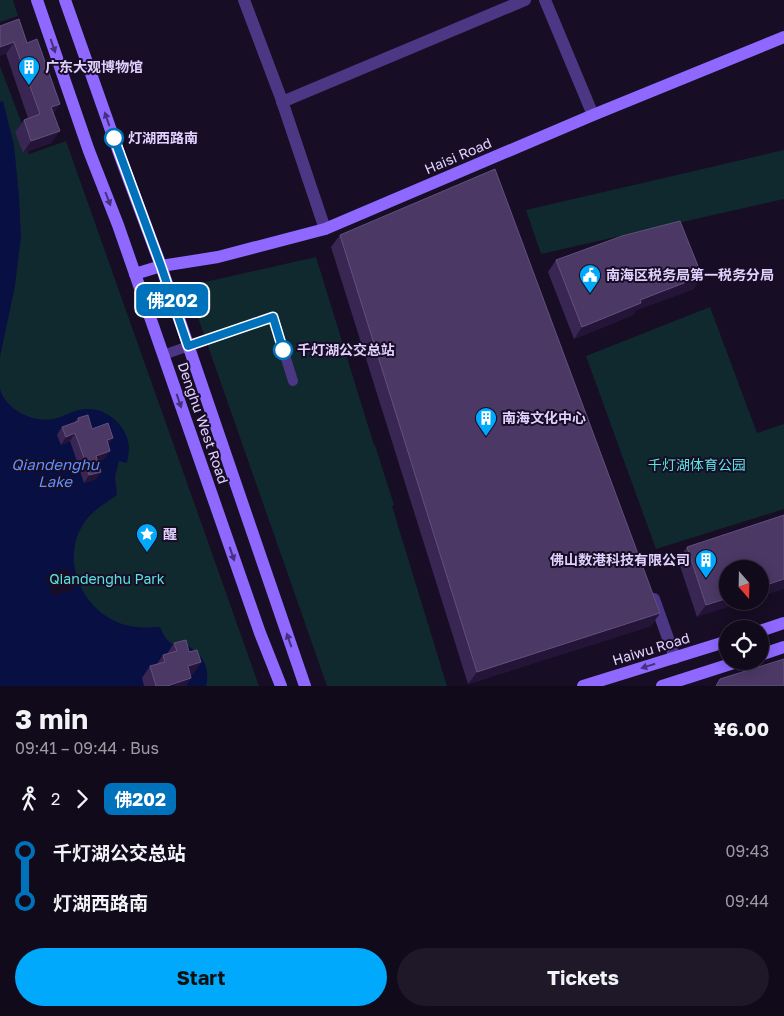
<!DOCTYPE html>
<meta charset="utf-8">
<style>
:root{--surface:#110a1b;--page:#1e1828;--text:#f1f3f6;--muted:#9c9aa3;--line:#302b3a;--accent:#00a9fc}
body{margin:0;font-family:"Golos Text","Noto Sans SC",sans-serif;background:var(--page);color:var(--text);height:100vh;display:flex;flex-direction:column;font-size:19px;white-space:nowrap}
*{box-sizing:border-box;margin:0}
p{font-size:16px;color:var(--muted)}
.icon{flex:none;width:28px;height:28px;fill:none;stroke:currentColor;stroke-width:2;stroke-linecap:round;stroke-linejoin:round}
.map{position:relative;height:686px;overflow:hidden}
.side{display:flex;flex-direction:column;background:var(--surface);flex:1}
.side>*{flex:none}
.badge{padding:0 10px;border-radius:8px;font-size:18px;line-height:32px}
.needle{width:32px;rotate:160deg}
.controls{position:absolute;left:719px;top:560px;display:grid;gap:10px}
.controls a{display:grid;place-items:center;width:50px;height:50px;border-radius:50%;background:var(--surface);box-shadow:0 2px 12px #0003,0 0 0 1px var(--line);font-size:25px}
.map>.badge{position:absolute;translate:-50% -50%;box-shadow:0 0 0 2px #fff}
.legs{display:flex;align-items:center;gap:8px;height:55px;padding:0 15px;font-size:16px}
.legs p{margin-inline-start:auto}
.overview{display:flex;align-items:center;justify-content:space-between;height:85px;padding:0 15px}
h1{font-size:28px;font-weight:700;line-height:38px}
.cta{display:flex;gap:10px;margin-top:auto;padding:10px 15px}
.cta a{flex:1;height:58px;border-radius:30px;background:var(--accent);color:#111;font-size:20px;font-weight:700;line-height:58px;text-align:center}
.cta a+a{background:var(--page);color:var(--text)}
ul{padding:0 15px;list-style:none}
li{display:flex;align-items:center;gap:18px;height:50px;font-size:19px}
li i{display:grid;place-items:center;width:8px;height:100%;margin:0 6px;background:currentColor}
li i::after{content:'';width:12px;height:12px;margin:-6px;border:4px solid;border-radius:50%;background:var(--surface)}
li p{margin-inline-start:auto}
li:first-child i{background:linear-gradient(#0000 50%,currentColor 0)}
li:last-child i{background:linear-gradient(currentColor 50%,#0000 0)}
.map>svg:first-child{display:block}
</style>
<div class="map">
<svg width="784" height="686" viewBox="0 0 784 686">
<rect width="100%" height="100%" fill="#170d24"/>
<g fill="#10292e">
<path d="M0 0H13L18 16 0 22Z"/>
<path d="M0 66 22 124 19 126 29 154 66 141 259 686H0Z"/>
<path d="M784 150V199L541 254 526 210Z"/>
<path d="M316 257 374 445H375L394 505 392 506 447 686H327L187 286Z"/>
<path d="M710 307 757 433 784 424V509L656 549 586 356Z"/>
</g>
<g fill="#081043">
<path d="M3 101 14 145 19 195 21 237 15 286 0 357V102Z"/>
<path d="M0 389C6 410 33 423 54 419 65 416 75 409 87 409 108 408 128 427 129 447 129 452 128 458 127 463L119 461 115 477 117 495C107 502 95 509 87 519 60 553 77 603 115 621 129 628 145 628 160 627 165 640 170 644 182 649L184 643C201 654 211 664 206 686H0Z"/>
</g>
<path fill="#170d24" d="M67 568 74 589 53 596 45 575Z"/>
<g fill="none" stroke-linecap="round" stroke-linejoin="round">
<path stroke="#4c3785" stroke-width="10" d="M163 355 273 317 293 381"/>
<g stroke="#4c3785" stroke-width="12">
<path d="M244 0 281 98 325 229"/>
<path d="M545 0 593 115"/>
<path d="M282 102 525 0"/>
<path d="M654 599 675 658"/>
</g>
<g stroke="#8e68ff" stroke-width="12">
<path d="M37 0 89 151 118 225 260 633 281 686"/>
<path d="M65 0 120 156 161 266 305 686"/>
<path d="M135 274 161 266 218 257 325 229 593 115 784 37"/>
<path d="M760 631 784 623"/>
<path d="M760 655 784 647"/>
<path d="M583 686 728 641"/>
<path d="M662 686 740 661"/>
</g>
</g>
<g fill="#392653">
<path d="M0 26 27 43 60 104 53 114 51 143 23 153 15 132 24 120 28 118 6 54Z"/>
<path d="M340 235 660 613 651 626 468 684 331 247Z"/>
<path d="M556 260 694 289 636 310 633 315 574 339 548 272Z"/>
<path d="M78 418 92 429 108 445 105 458 98 461 101 472 96 479 84 483 80 471V470L70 441 61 445 57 435 62 427 74 423Z"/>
<path d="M687 547 728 601 697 617 678 560Z"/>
<path d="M174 643 189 652 201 662 193 674 190 675 186 686H144L142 678 150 666 157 664 163 655 167 654Z"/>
</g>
<g fill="#241438">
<path d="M14 42 6 54 0 56V47Z"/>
<path d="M60 104 52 116 51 107Z"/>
<path d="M60 131 51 143 23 153 31 141Z"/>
<path d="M702 276 694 289 636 310 633 315 574 339 582 327 640 300Z"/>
<path d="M75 433 70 441 61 445 66 437Z"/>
<path d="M113 438 108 446 107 440Z"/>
<path d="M110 451 105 458 91 463 96 456Z"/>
<path d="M101 472 96 479 84 483 89 475Z"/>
<path d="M784 579V589L760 597V587Z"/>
<path d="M728 598V601H747L697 617 706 605Z"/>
<path d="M660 613 651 626 468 684 477 672Z"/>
<path d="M201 662 193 674 180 678 188 666Z"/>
<path d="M191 678 186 686H167Z"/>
</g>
<g fill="#4b3865" stroke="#62507e">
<path d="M19 19 27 43 37 39 60 104 51 107 60 131 31 141 24 120 40 114 14 42 0 47V26Z"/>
<path d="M495 169 660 613 477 672 340 235Z"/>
<path d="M680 221 702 276 640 300 641 303 582 327 556 260 622 236Z"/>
<path d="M88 415 92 429 108 423 113 438 107 440 110 451 96 456 101 472 89 475 85 463H86L75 433 66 437 62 427 79 421 78 418Z"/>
<path d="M784 515V579L760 587V569H728V598L706 605 687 547Z"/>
<path d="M186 640 189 652 197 650 201 662 188 666 191 678 167 686H156L150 666 165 662 163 655 177 651 174 643Z"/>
<path d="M784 659V686H716L720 679Z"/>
</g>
<defs><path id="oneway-solid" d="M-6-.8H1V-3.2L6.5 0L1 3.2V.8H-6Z" transform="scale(1.25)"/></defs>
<g fill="#47317c">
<use href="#oneway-solid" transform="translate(53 46) rotate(71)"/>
<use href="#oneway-solid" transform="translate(107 119) rotate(-109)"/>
<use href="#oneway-solid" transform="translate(108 199) rotate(69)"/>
<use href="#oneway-solid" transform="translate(179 401) rotate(71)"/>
<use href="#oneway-solid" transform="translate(232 554) rotate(71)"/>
<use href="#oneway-solid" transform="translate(289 640) rotate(-109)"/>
<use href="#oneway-solid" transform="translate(648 666) rotate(163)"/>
</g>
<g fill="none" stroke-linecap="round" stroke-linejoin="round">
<g stroke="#fff" stroke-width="11">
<path id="line-1" d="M114 138 161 266 188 346 273 317 283 350"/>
</g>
<use href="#line-1" stroke="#0072bc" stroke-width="8"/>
</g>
<defs>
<g id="building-pin" transform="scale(1.125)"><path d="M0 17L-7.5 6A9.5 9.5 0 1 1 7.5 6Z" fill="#00a9fc" stroke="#170d24"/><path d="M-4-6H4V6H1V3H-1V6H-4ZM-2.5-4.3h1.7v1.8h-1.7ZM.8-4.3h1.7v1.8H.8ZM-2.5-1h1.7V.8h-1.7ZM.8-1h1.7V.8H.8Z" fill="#fff"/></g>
<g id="civic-pin" transform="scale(1.125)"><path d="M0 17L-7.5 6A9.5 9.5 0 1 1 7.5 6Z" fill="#00a9fc" stroke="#170d24"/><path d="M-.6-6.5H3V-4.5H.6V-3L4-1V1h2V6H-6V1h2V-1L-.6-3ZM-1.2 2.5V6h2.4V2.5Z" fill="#fff"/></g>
<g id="sight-pin" transform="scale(1.125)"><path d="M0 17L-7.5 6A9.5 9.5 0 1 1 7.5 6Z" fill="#00a9fc" stroke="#170d24"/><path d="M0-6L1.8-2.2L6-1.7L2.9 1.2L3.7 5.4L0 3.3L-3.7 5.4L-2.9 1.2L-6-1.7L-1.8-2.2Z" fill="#fff"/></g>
</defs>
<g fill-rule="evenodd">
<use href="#building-pin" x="29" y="67"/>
<use href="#civic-pin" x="590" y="275"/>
<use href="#building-pin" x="486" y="418"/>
<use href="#sight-pin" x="147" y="534"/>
<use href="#building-pin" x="706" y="560"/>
</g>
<g fill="#fff" stroke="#0072bc" stroke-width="2.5">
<circle cx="114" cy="138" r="9"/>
<circle cx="283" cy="350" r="9"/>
</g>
<g text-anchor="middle" stroke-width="4" stroke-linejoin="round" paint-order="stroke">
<g font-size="14" font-weight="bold" fill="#e1d1ff" stroke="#170d24" text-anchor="start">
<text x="45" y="72">广东大观博物馆</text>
<text x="606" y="280">南海区税务局第一税务分局</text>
<text x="502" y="423">南海文化中心</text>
<text x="163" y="539">醒</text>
<text x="690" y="565" text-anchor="end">佛山数港科技有限公司</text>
</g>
<g font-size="14" font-weight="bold" fill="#e1d1ff" stroke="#170d24" text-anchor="start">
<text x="128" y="143">灯湖西路南</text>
<text x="297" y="355">千灯湖公交总站</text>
</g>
<g font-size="14" fill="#e1d1ff" stroke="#170d24">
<text transform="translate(458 156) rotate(-23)" y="5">Haisi Road</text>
<text transform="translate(203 423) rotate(71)" y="5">Denghu West Road</text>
<text transform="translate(651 649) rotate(-17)" y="5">Haiwu Road</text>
</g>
<g font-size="14" fill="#58e4e1" stroke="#170d24">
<text x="697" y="470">千灯湖体育公园</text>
<text x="107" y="584">Qiandenghu Park</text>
</g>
<g font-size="15" font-style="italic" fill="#5f90ff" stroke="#170d24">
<text x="55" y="470">Qiandenghu<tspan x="55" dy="17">Lake</tspan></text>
</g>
</g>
</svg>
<div class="controls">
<a><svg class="needle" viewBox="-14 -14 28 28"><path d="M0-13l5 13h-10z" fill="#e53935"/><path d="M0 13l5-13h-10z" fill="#9c9aa3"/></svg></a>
<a><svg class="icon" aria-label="locate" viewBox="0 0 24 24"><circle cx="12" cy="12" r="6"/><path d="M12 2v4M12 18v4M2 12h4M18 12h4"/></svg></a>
</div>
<b class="badge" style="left:172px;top:300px;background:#0072bc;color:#fff">佛202</b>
</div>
<section class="side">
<div class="overview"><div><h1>3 min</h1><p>09:41 – 09:44 · Bus</p></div><b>¥6.00</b></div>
<div class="legs"><svg class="icon" aria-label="walk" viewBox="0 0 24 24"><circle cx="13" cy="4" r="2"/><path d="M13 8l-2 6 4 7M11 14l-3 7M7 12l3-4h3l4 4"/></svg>2<svg class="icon" aria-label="forward" viewBox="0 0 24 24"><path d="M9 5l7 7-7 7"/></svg><b class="badge" style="background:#0072bc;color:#fff">佛202</b></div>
<ul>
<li><i style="color:#0072bc"></i><b>千灯湖公交总站</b><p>09:43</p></li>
<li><i style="color:#0072bc"></i><b>灯湖西路南</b><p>09:44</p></li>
</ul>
<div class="cta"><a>Start</a><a>Tickets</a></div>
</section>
